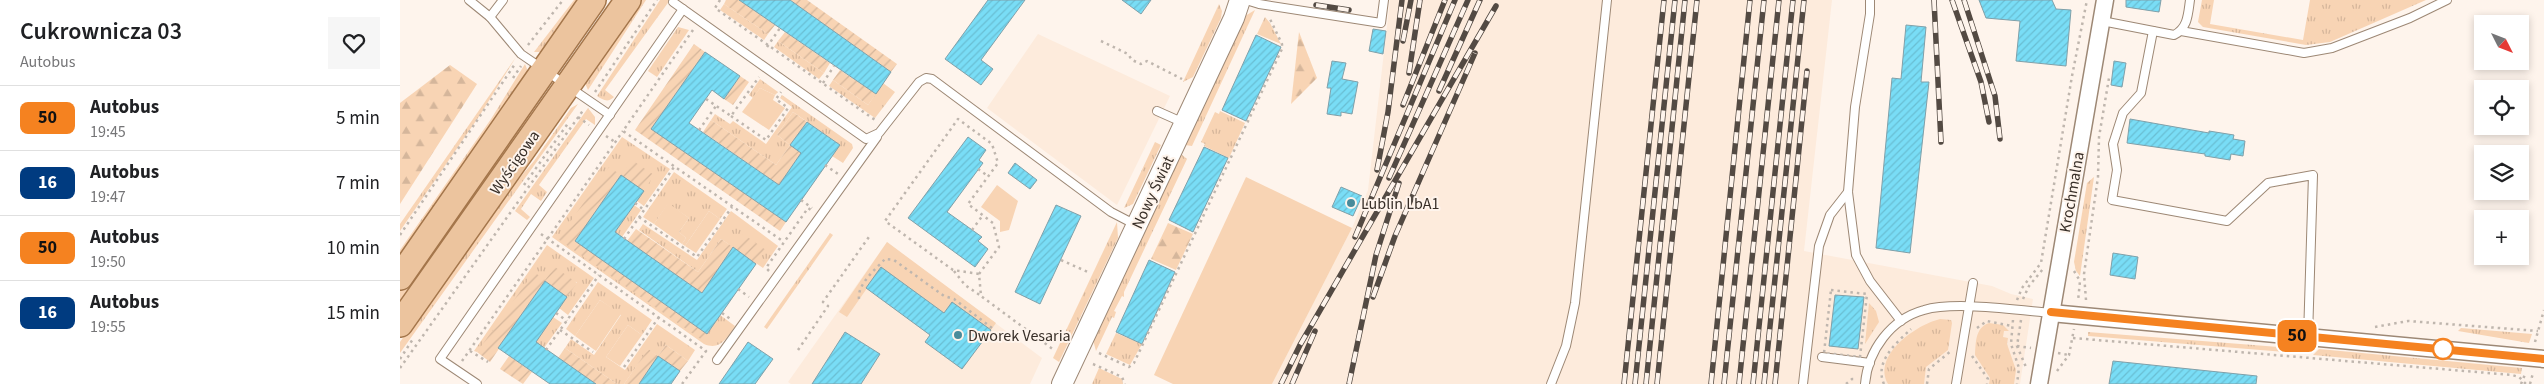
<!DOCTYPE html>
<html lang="pl">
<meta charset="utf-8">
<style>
:root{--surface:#fff;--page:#f6f6f6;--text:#202124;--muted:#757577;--line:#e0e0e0}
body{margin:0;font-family:"Source Sans 3",sans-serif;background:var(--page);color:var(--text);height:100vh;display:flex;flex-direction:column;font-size:19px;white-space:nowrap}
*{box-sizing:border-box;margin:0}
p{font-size:16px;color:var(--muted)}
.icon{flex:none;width:28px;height:28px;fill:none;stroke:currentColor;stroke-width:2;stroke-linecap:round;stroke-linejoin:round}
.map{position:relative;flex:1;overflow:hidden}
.side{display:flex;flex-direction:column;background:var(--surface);width:400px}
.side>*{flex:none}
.badge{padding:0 10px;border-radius:8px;font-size:18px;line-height:32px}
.needle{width:32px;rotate:132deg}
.buttons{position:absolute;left:2074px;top:15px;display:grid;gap:10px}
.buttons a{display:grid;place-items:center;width:55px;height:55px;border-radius:0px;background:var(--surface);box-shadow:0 2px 8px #0003;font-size:25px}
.map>.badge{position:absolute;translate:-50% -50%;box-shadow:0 0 0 2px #fff}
.round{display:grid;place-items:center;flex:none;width:52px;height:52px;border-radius:0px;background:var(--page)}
.headline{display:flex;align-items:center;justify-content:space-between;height:85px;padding:0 20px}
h1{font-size:24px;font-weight:600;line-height:38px}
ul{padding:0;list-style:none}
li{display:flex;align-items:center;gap:15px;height:65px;padding:0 20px;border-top:1px solid var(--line)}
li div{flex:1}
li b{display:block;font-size:19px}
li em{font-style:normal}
li .badge{min-width:55px;font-weight:700;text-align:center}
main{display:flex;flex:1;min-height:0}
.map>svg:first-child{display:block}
</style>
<main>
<section class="side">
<div class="headline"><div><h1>Cukrownicza 03</h1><p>Autobus</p></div><a class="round"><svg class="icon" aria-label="heart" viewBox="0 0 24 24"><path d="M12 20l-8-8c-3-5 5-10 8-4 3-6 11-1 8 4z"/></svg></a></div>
<ul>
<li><span class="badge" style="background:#f58220;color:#111">50</span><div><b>Autobus</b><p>19:45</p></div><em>5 min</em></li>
<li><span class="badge" style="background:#003b80;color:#fff">16</span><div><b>Autobus</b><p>19:47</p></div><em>7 min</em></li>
<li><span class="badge" style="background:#f58220;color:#111">50</span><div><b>Autobus</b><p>19:50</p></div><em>10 min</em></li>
<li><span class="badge" style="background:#003b80;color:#fff">16</span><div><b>Autobus</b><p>19:55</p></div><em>15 min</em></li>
</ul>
</section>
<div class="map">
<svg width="2144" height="384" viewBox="0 0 2144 384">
<defs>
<pattern id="grass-tufts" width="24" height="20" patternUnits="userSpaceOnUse" patternTransform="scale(1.25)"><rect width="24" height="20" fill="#f8d4b4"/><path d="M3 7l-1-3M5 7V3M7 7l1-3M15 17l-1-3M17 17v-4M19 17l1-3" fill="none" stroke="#d5b69b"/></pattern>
<pattern id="forest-firs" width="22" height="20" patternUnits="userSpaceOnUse" patternTransform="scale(1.25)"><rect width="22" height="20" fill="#f8d4b4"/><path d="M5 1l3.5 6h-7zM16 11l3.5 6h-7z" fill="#d5b69b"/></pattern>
<pattern id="garden-furrows" width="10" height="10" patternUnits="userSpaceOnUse" patternTransform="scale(1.25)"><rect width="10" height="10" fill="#f8d4b4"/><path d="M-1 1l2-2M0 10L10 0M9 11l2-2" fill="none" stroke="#d5b69b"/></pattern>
<pattern id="building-hatch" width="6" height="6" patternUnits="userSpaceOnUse" patternTransform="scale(1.25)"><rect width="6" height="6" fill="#79ddf6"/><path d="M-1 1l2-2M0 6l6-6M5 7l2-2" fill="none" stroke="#69bed3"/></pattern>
</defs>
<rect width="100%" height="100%" fill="#fef4ec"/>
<g fill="#fdebdc">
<path d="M990 0H1432L1404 251 1592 286 1611 294 1633 299 1620 384H872L952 228 968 190Z"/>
<path d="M638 34 770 96 717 205 587 108Z"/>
<path d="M487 242 642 358 630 384H391L388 382Z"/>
</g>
<g fill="url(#grass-tufts)">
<path d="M174 0H183L145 52H134Z"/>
<path d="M238 0H246L188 90 184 81Z"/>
<path d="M260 0H270L205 90 214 97C208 103 203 100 197 96Z"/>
<path d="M1802 0H1814L1810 24 1903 40 1910 0H2026L1930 42 1906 45 1803 27 1798 22Z"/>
<path d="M324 4 368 34 364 40 320 10Z"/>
<path d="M819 4 822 11 821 18 793 77 783 82Z"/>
<path d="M855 10 792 146 785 145 845 16Z"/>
<path d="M865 17 870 23 881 44 857 34Z"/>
<path d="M278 27 289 30 257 77 248 71Z"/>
<path d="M378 41 424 73 419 79 374 47Z"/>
<path d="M116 57 80 115 0 231V224Z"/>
<path d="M125 64 129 74 0 262V250L91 119Z"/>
<path d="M360 79 378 92 375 95 360 88 353 98 349 95Z"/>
<path d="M433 80 468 105 483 83 495 92 475 118 429 86Z"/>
<path d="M141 94 134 109 100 158 74 207 0 314V291L125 110Z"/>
<path d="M382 95 452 144 453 148 443 163 432 156 439 144 393 112 377 135 390 145 376 165 311 120 315 114 330 124 333 121 366 144 392 107 380 98Z"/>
<path d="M178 104 0 353V342L89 214 134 161 171 108Z"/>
<path d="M188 108 195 117V125L186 119 139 185 147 192 141 201 131 194 121 209 130 217 127 220 115 211Z"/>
<path d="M820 111 845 123 829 158 804 146 805 144 801 142 815 112 819 114Z"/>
<path d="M222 137 270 169 244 206 237 201 221 176 175 241 307 334 320 315 335 326C327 338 320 351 304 344L152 237Z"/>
<path d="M755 142 761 145 733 204 724 208Z"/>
<path d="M781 154 787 159 724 292V297L722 296 714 311 716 312 714 318 712 317 696 351 693 340Z"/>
<path d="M274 172 327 209 320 219 309 211 285 246 282 244 286 238 279 232 289 218 268 204 254 224 243 217Z"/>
<path d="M1694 177 1680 276 1676 271 1674 262 1687 183Z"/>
<path d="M234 205 241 210 222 237 215 232Z"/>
<path d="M331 211 378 246 363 268 321 239 298 272 239 230 243 224 297 260Z"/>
<path d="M717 222 718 238 659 362 653 358Z"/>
<path d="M430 233 433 235 367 329 364 327Z"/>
<path d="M147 245 194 278 168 315 159 308 177 282 145 281 77 352 74 351Z"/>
<path d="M198 282 252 320 242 335 228 325 206 357 225 370 257 324 295 350 288 361 266 345 258 356 248 350 224 384H217L165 348 171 339 194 355 221 315 200 300 175 336 166 329Z"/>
<path d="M1469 303 1476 311 1479 322 1465 344Z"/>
<path d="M153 317 162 323 144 348 135 342Z"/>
<path d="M1540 319 1551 320 1552 323 1548 350 1526 367 1524 384H1488C1472 355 1516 325 1540 319Z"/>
<path d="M1589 323 1603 325 1609 331H1604L1603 337 1608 338 1607 344 1616 370 1614 384H1589L1590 378 1575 355C1576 342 1575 328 1589 323Z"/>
<path d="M2061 328 2132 334 2129 343 2058 331Z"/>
<path d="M1688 332 1891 348 1897 353 1688 336Z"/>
<path d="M716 333 742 344 730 365 706 354Z"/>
<path d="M1919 349 2122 368 2121 374 1913 355Z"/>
<path d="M699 368 722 379 723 384H692Z"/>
</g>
<g fill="url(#forest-firs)">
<path d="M899 32 917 78 891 104Z"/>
<path d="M50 65 77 84 0 204V103Z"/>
<path d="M768 223 793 234 776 270 751 259Z"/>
</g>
<g fill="#f8d4b4">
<path d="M360 88 375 95 373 100 385 108 369 130 342 112Z"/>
<path d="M846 177 952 228 872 384H773L754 375Z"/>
<path d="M597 185 618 201 609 230 600 232V221L581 207Z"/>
<path d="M268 203 289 218 279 232 286 238 282 244 254 224Z"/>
<path d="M309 211 320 219 296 253 285 246Z"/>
<path d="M487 242 596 323 591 330 544 313 481 268 447 317 439 312Z"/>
<path d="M200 300 221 314 196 351 175 336Z"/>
<path d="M228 325 242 335 220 366 206 357Z"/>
</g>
<g fill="url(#garden-furrows)">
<path d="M326 0H339L375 25 368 34 324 4Z"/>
<path d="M390 0H407L497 64 491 72Z"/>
<path d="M385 32 430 63 424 73 378 41Z"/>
<path d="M294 44 305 52 252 129 386 222 380 231 235 130Z"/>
<path d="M440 70 476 94 468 105 433 80Z"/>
<path d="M340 76 349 82 333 105 324 99Z"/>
<path d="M393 112 407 122 391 145 401 153 379 185 303 132 311 120 376 165 390 145 377 135Z"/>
<path d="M232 160 254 175 244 191 221 176 175 241 307 334 302 340 158 239 209 167 221 175Z"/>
<path d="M236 229 298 272 321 239 333 247 343 234 366 250 356 264 333 248 302 293 227 241Z"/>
<path d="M155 267 177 283 167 297 145 281 90 362 77 352 134 272 145 280Z"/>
<path d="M266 345 288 361 280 371 258 356 239 384H224L248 349 258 356Z"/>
<path d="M165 348 217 384H196L158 358Z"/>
<path d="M109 356 132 372 123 384 100 369Z"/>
</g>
<g fill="url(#building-hatch)" stroke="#80a0a9">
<path d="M339 0H390L491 72 476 94Z"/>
<path d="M588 0H625L581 60 593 69 581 85 545 59Z"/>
<path d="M722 0H751L741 14Z"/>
<path d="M1579 0H1652L1656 9 1671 10 1666 66 1616 61 1620 21 1586 18Z"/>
<path d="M1726 0H1761L1759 12 1726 7Z"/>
<path d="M1506 25 1526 27 1521 82H1529L1510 253 1476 248 1492 78 1501 79Z"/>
<path d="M973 29 986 31 983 54 969 51Z"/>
<path d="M856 35 881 47 846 121 822 110Z"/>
<path d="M305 52 340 76 324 99 312 90 289 123 379 185 401 153 390 145 407 122 440 145 386 222 251 129Z"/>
<path d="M932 61 946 63 942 79 958 82 952 114 941 112V116L927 114 931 88H927Z"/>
<path d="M1714 61 1726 63 1722 87 1711 85Z"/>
<path d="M1730 119 1809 133V131L1834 135 1833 139 1845 141 1843 156 1831 154 1830 160 1805 156V154L1727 143Z"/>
<path d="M568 137 586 150 579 160 583 163 547 212 582 237 578 241 588 249 575 267 508 218Z"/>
<path d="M804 147 828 158 793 232 769 220Z"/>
<path d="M615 163 637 180 630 189 608 173Z"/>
<path d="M221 175 244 191 215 232 302 293 333 247 356 264 307 334 175 241Z"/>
<path d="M941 187 962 196 953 216 932 207Z"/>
<path d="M656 205 681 216 640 304 615 292Z"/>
<path d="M1713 253 1738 257 1735 279 1710 275Z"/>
<path d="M749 260 775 272 742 344 716 332Z"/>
<path d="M481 267 544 313 552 302 591 330 562 369 525 342 530 335 466 288Z"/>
<path d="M145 281 167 297 136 342 196 384H150L98 348Z"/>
<path d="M1435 295 1464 297 1458 349 1429 346Z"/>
<path d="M445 332 480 354 461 384H412Z"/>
<path d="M348 342 373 359 355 384H319Z"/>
<path d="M258 356 280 371 271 384H239Z"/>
<path d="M1713 361 1857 376 1856 384H1709Z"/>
</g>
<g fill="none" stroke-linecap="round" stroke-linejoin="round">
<g stroke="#9d8875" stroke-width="10">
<g id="service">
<path d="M69 0 90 17 121 54 210 115"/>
<path d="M846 0 859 4 981 23 984 0"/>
<path d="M1470 0V14L1455 107 1448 192 1456 255 1470 281 1501 321"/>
<path d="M273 2 466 139 479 133 519 82 526 78 532 79 711 212 736 225"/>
<path d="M90 17 103 0"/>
<path d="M1702 21 1774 35C1788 28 1788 14 1790 0"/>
<path d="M1753 31 1741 93 1723 113 1713 144 1717 170 1712 200 1827 221 1868 183 1913 175 1908 337"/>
<path d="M1781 31 1904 53 1932 48 2010 18 2047 0"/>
<path d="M757 111 784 123"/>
<path d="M1422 357 1470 363"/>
<path d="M317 360 477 137"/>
<path d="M77 384 40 359 283 9"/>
<path d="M1151 384 1166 346 1175 303 1207 0"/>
<path d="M1403 384 1419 246 1430 215 1448 192"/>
<path d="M1465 384C1468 350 1491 319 1524 310 1554 301 1618 310 1651 313"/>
<path d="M1556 384 1573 283"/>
</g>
</g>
<g stroke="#9d8875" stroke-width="19">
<g id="minor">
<path d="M1651 313 2144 359"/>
<path d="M1639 384 1705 0"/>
</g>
</g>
<g stroke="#9d8875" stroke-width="22">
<path id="tertiary" d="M662 384 834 18 840 0"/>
</g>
<g stroke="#a4764b" stroke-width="28">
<g id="primary">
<path d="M0 277 193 0"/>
<path d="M0 324 228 0"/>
</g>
</g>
<g stroke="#bfb6ae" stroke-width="2.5" stroke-dasharray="2.5 4" stroke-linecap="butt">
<path d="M320 0 315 8 475 120"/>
<path d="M293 30 223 131 384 242"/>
<path d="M701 41 728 54 732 60 741 64 747 61 782 79"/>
<path d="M128 45 163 0"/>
<path d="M367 47 380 28"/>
<path d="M113 78 121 66"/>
<path d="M423 83 434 66"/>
<path d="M195 92 257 0"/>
<path d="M306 99 331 116 359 77"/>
<path d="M331 116 366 140 388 108 376 99 381 92"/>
<path d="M178 117 189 125"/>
<path d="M299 130 316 106"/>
<path d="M206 136 215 142"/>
<path d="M425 165 438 174"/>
<path d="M578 169 588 176"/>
<path d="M124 185 169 122"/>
<path d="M401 200 412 208"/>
<path d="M235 203 244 210"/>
<path d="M239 217 297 257 332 207"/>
<path d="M572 230 583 215"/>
<path d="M141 234 306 351 282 384"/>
<path d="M0 235 115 64"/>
<path d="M224 239 274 167"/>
<path d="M661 260 690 273"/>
<path d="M369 271 366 268 408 208 411 210"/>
<path d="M554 271 565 285 581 296"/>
<path d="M1674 271 1680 281 1678 301"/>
<path d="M579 274 599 247 593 223 568 204 598 163 592 144 558 119 485 221 553 270 579 274 581 296 654 350"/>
<path d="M338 289 349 297"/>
<path d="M1431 290 1467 294 1460 357 1424 353Z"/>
<path d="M459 299C457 284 476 269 485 259L494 260 544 296 554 299 592 328"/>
<path d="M1623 299 1629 286 1643 269"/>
<path d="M1617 300 1622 288 1641 263 1672 76 1687 0"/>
<path d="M1686 300 1684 274 1698 177 1699 137 1709 78"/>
<path d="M156 313 167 321"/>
<path d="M322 313 332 320"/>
<path d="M1613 320 1611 344 1619 368 1617 384"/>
<path d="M1621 320 1617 346 1626 367"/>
<path d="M1975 327 2008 321 2138 331"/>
<path d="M1577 328 1587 321 1612 326"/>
<path d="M160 330 193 352"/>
<path d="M1673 338 2112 375 2119 377 2126 384"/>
<path d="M2135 342 2144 310"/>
<path d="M1617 346 1631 348"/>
<path d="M146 350 199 275"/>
<path d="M398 350 428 306 423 302 471 234"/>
<path d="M70 351 88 362"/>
<path d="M699 353 729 367 734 363 882 49V44L869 17"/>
<path d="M1658 353 1669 355"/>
<path d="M1572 356 1588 379 1587 384"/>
<path d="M0 359 13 339"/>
<path d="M62 361 223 131"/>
<path d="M693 364 722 377 725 384"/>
<path d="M224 367 259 317"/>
<path d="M0 368 184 109"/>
<path d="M1657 371 1669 355 1674 329"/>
<path d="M1446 384 1452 379H1456"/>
<path d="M1484 384C1474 362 1496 343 1511 329"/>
<path d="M1527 384 1529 369 1551 351"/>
<path d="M2121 384 2126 372"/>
<path d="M2130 384 2133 373"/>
</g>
<use href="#service" stroke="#fff" stroke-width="8"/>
<use href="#minor" stroke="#fff" stroke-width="16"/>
<use href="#tertiary" stroke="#fff" stroke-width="20"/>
<use href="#primary" stroke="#ecc49e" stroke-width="25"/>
<g stroke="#534a43" stroke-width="5.5">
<g id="rail">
<path d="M1534 0 1541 142"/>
<path d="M1552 0 1581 82 1589 122"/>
<path d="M1564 0 1595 96 1600 139"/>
<path d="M916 5 949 10"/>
<path d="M1003 41 1011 0"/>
<path d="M1009 73 1020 0"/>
<path d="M1039 91 1080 0"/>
<path d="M1003 105 1045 0"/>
<path d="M977 170 988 112 1002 0"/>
<path d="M989 178 1068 0"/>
<path d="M955 237 1055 0"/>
<path d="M973 297 995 236 1075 53"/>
<path d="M881 384 900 345 1096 6"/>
<path d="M892 384 915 331"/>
<path d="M949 384 976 255 999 183"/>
<path d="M1224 384 1264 0"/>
<path d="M1235 384 1275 0"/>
<path d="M1246 384 1285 0"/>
<path d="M1257 384 1297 0"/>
<path d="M1311 384 1350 0"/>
<path d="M1324 384 1364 0"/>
<path d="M1339 384 1379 0"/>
<path d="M1353 384 1393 0"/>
<path d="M1364 384 1404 0"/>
<path d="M1375 384 1407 71"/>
</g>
</g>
<use href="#rail" stroke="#fef4ec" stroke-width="4" stroke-dasharray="11" stroke-linecap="butt"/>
</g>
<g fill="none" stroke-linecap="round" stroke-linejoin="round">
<g stroke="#fff" stroke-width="11">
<path id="line" d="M1651 312 2144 359"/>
</g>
<use href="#line" stroke="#f58220" stroke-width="8"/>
</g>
<g fill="#488b9b" stroke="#fef4ec" stroke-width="2">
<circle cx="951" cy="203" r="5"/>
<circle cx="558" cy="335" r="5"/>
</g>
<circle fill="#fff" stroke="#f58220" stroke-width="2.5" cx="2043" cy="349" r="10"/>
<g text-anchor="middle" stroke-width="4" stroke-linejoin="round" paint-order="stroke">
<g font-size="16" fill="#372e27" stroke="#fef4ec">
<text transform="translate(114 162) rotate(-55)" y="6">Wyścigowa</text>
<text transform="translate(752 192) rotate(-65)" y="6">Nowy Świat</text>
<text transform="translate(1671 192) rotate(-80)" y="6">Krochmalna</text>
</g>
<g font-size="16" fill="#372e27" stroke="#fef4ec" text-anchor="start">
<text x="961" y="209">Lublin LbA1</text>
<text x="568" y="341">Dworek Vesaria</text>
</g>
</g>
</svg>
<div class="buttons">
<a><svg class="needle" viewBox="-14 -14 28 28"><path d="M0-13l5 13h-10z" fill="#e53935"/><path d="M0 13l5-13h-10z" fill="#757577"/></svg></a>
<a><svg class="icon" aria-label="locate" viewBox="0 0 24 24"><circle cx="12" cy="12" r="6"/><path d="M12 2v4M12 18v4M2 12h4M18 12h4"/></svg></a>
<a><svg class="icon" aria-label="layers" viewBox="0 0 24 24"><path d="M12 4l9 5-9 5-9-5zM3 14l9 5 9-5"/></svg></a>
<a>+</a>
</div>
<b class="badge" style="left:1897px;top:336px;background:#f58220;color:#111">50</b>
</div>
</main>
